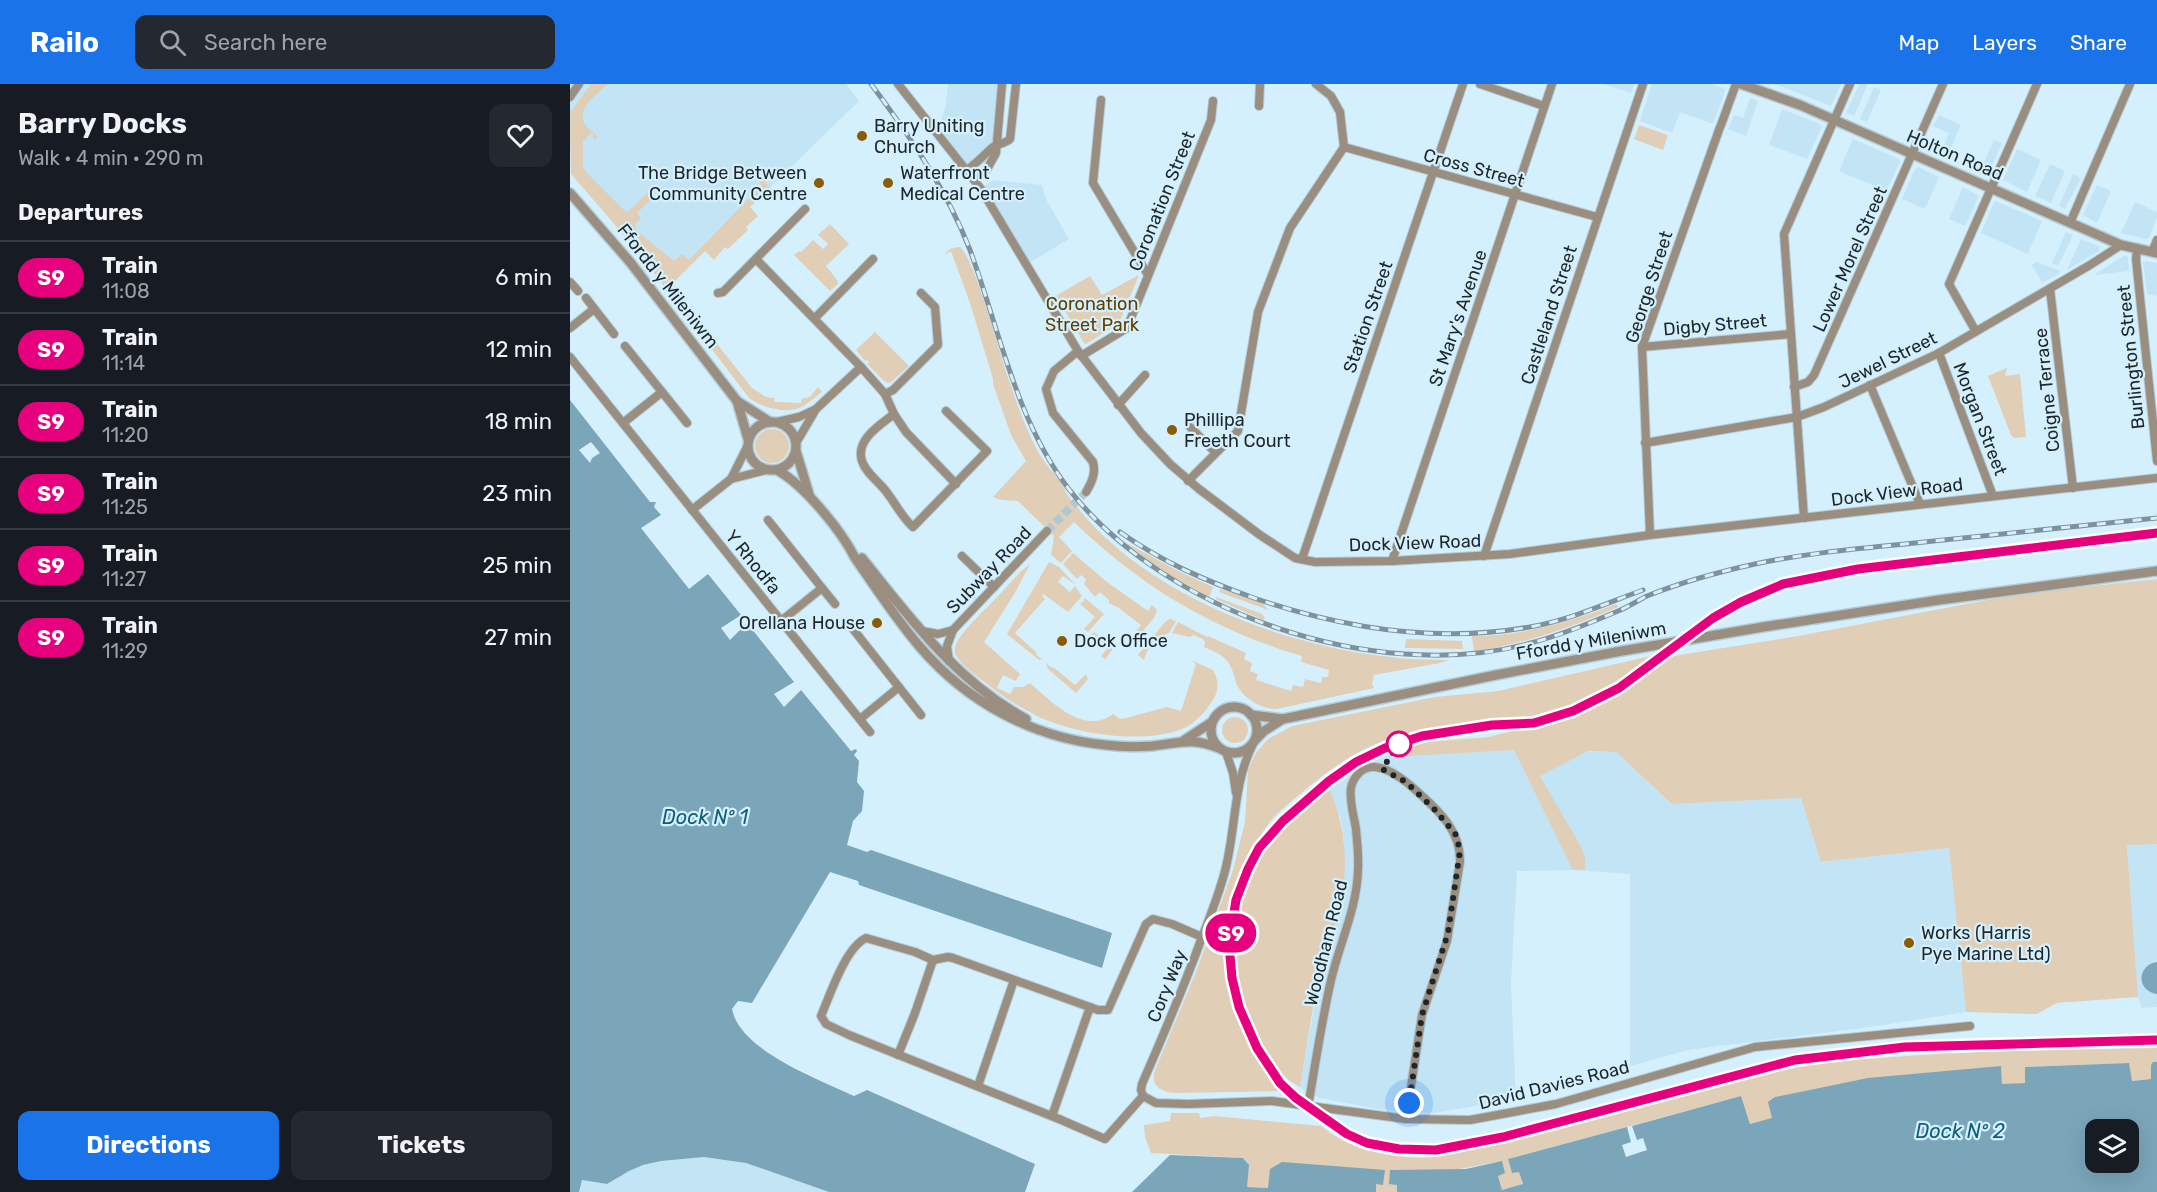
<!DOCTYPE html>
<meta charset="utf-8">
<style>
:root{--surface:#171b24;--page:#242831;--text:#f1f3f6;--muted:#9ea1a6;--line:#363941;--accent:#1a73e8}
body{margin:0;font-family:Rubik,sans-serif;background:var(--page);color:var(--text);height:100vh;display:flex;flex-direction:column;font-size:22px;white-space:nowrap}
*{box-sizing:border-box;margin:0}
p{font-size:20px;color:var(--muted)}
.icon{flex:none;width:33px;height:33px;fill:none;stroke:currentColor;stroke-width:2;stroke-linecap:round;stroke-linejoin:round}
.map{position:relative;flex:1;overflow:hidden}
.sheet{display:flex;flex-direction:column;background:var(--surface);width:570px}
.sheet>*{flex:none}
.badge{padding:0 12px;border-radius:20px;font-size:21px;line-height:39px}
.buttons{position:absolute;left:1515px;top:1035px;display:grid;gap:12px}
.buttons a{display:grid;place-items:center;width:54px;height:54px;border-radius:12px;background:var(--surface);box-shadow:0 6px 24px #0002;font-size:30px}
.you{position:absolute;width:30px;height:30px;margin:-15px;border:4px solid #fff;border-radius:50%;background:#1a73e8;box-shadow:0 0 0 9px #1a73e833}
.map>.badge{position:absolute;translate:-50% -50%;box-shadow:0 0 0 3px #fff}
h2{padding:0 18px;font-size:22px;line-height:54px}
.round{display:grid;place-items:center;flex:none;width:63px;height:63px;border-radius:12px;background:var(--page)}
.headline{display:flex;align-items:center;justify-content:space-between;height:102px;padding:0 18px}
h1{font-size:28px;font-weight:700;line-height:45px}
.primary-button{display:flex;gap:12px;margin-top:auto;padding:12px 18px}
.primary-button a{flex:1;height:69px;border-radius:12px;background:var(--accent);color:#fff;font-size:24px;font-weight:700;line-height:69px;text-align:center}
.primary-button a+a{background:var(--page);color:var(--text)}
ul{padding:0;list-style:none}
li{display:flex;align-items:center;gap:18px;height:72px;padding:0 18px;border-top:2px solid var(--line)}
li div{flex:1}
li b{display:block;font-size:22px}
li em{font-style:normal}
li .badge{min-width:66px;font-weight:700;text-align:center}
header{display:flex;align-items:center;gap:36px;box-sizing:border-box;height:84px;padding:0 30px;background:var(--accent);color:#fff}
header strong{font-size:28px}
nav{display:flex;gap:33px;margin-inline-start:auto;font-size:21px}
.search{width:420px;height:54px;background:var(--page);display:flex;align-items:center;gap:15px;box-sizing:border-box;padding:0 21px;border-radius:12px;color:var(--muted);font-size:22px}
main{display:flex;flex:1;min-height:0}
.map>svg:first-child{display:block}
</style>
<header>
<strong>Railo</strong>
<div class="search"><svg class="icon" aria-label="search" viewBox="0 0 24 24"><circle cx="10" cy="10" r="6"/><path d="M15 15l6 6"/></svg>Search here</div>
<nav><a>Map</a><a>Layers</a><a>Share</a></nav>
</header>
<main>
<section class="sheet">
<div class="headline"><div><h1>Barry Docks</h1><p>Walk · 4 min · 290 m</p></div><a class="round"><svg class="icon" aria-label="heart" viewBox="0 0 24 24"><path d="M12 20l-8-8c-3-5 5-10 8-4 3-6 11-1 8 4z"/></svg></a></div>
<h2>Departures</h2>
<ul>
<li><span class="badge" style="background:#e6007e;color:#fff">S9</span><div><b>Train</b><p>11:08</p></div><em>6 min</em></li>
<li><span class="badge" style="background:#e6007e;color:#fff">S9</span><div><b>Train</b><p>11:14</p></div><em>12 min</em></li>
<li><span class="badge" style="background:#e6007e;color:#fff">S9</span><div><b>Train</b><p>11:20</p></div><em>18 min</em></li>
<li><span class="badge" style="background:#e6007e;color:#fff">S9</span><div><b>Train</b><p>11:25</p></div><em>23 min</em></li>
<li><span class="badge" style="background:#e6007e;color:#fff">S9</span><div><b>Train</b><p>11:27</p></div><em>25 min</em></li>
<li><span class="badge" style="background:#e6007e;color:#fff">S9</span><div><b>Train</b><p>11:29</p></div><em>27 min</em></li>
</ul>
<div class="primary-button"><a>Directions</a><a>Tickets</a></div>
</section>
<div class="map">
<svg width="1587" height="1108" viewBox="0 0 1587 1108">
<rect width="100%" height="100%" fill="#d5f0fd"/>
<g fill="#c2e4f5">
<path d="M0 0H276L289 17 110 191 3 85 0 63Z"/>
<path d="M378 0H432L426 61 417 76 401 91 367 48 375 25Z"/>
<path d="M1034 0H1064L1061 9Z"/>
<path d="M1082 0H1142L1153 4 1155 7 1143 40 1110 28 1102 49 1070 37Z"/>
<path d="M1205 0H1271L1261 22Z"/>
<path d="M1289 0H1298L1284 32 1276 29Z"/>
<path d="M1304 3 1311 6 1297 38 1290 35Z"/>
<path d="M1180 14 1188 17 1176 52 1158 45 1164 31 1173 34Z"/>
<path d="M1212 25 1250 40 1252 43 1237 75 1199 61Z"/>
<path d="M1369 31 1391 41 1377 72 1370 70 1379 49 1363 42Z"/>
<path d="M1283 55 1329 75 1330 78 1316 107 1269 87Z"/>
<path d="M1424 56 1432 59 1419 89 1416 90 1410 87Z"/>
<path d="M1447 65 1471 76 1457 108 1433 96Z"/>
<path d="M1480 80 1495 87 1481 119 1465 112Z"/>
<path d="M1348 83 1369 93 1355 125 1332 115 1345 85Z"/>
<path d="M1503 90 1511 94 1495 125 1489 122Z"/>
<path d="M423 96 472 101 477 117 499 155 456 181 411 105Z"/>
<path d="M1527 101 1541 107 1527 139 1513 131Z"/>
<path d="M1393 103 1409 112 1395 142 1379 135Z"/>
<path d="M1426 117 1472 137 1458 170 1411 149 1424 118Z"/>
<path d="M1565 118 1587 128V133L1579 154 1576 155 1551 149Z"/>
<path d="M1496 148 1503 151 1488 182 1482 179Z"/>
<path d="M1511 155 1529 162V167L1497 186Z"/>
<path d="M1555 171 1558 173 1559 187 1524 191Z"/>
<path d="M1576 177 1587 179V212L1577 210 1573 179Z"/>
<path d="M1466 178 1490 187V189L1472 199 1462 181Z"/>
<path d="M944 666 1046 668 1102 720 1231 714 1252 778 1379 764 1396 928 1300 943 1118 966 1060 982V790L1003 786 947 787 941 900 946 1015 864 1029 814 1026 749 1014 734 1006 730 1003 751 884 768 835 774 788V757L771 735 759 704 788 682 817 671 827 673Z"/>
<path d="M1557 760H1587V923L1572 924 1568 913Z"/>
<path d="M134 1073 176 1079 259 1108H9L12 1096 37 1100 59 1087 73 1081 91 1077Z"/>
</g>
<g fill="#e1ceb6">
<path d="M21 0H38C29 9 7 23 14 39 16 43 24 49 28 53L24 56 23 49H20V52L16 53V56H13V83L16 88 56 128 60 126 79 107H82L78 112 81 115 67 129 71 134 65 140 66 146 104 177 112 170 119 176 192 101 185 93 190 91 200 104 212 109 204 116 195 108 180 123 188 132 176 143 178 146 158 165 155 163 144 176 135 167 103 199 124 231 182 304 196 313 204 314 205 318 231 319V315L240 313 248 303 252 308C245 313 237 321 229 324 213 330 192 323 179 314L65 164 1 90 0 29Z"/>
<path d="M1069 41 1098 51 1093 66 1064 55Z"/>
<path d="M260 140 279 160 256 182 268 197V200L260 207 224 171 229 167 231 168 243 156 253 165 258 160 248 151Z"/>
<path d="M390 163C405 175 431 274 440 299 447 321 456 345 467 366 473 377 483 388 491 398 494 402 495 407 497 410 503 419 511 427 517 435 589 515 716 562 821 573 840 576 860 575 879 576L870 579 804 591 802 600 804 604 707 625C691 625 674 615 667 601 664 593 663 585 658 578 652 570 643 567 634 563L635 559 633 555 623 551 620 553 602 549 608 538 637 553 638 552 676 569 674 575 682 579 680 587 688 590 686 596 721 607 723 601 733 603 735 595 751 599 752 593H758L759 586 731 578 732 572C643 546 570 502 504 438L489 453 502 467 491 479 481 471 484 452 448 417 431 416 423 413 456 377 441 351 423 300V295L401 222 381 167 375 171C379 164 382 164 390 163Z"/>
<path d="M569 191 549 239 516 260 514 259 486 212 520 192 532 211Z"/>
<path d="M305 248 339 282 320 299 315 298 297 280 299 278 297 276 295 277 286 266Z"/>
<path d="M1437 284 1435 292 1450 290 1456 353 1444 354 1441 351 1418 292Z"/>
<circle cx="202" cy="362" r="17"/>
<path d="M555 458 608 487 643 503 639 513 591 486Z"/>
<path d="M503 469 537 498 578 527 582 521 587 526 584 534 560 562 557 559 571 541 549 524 539 519V516L530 508 525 513 514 500 516 495 511 491 507 495 493 480Z"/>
<path d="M479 478 489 483 506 501 493 492 488 498 500 508 505 502 512 512 498 528 473 510 472 512 475 515 445 549 467 569 466 571 472 575 469 576 437 550Z"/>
<path d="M460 480 446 507 414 558 450 590 446 597 433 591 427 604 440 610 444 603H453L460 599C481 617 513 652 543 630L550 635 556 634 597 623 611 627 626 580 621 576 643 586C651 600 648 611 638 623 631 633 621 642 610 646 569 660 505 650 467 632 451 624 435 614 421 603 412 596 388 579 385 569 384 564 386 560 388 556 400 538 417 524 431 509 440 499 450 487 460 480Z"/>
<path d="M1587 495V760L1557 761 1568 913 1487 919 1467 930 1396 928 1379 764 1251 778 1231 714 1102 720 1046 668 1018 667 970 692 1011 763 1015 774V786H1003L944 666 827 673 817 671 842 659 919 653 1000 632 1049 608 1097 573 1228 552 1449 510Z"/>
<path d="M650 505 693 519 698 526 649 508Z"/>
<path d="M646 513 692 530 695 534 693 536 646 515Z"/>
<path d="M515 514 534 530 518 548 514 545 525 533 510 520 513 517 518 520 513 516Z"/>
<path d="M1046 520 1048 523C1001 544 955 559 904 568L902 552C952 552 1000 538 1046 520Z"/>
<path d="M600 535 606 537 599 549C585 554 578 562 574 576L568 571 595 538Z"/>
<path d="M524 548 543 565 535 575 531 572 537 565 521 551Z"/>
<path d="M836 555 892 557 893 565 835 564Z"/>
<path d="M1085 571C1043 601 1004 628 951 635 905 641 856 640 813 657 783 669 760 685 736 705 724 716 709 726 699 739 685 757 676 778 669 799 642 878 662 943 710 1007L604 1009C590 1008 580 1001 585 986L626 888 663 786 675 738 678 687 685 670 698 655 722 642 865 613 928 607Z"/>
<path d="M476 579 482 584 483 583 505 601 516 590 518 595 506 609 478 585Z"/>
<circle cx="665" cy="646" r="13"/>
<path d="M759 704C778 745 779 792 767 836 763 852 756 868 751 884 742 923 737 963 730 1003 705 990 694 967 684 943 658 884 656 812 697 760 715 738 737 721 759 704Z"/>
<path d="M1587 964V978H1583L1581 981V995L1561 997 1559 979 1456 983 1455 999 1432 1001 1431 982 1180 1040 1171 1012 938 1075 942 1089 949 1087 953 1101 932 1106 928 1091 932 1077 889 1085 828 1101 827 1108H806V1100H813L814 1086 698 1104 676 1103 679 1081 673 1074 581 1069 575 1053 574 1041 600 1037 601 1029H629L630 1034 645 1032 751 1042C782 1068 826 1076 866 1073 893 1070 930 1058 958 1051 1049 1029 1139 1001 1230 983 1266 976 1302 975 1338 972 1421 966 1504 966 1587 964Z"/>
</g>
<g fill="#7ba5b9" fill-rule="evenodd">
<path d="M0 316 80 418H86L84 423 91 431 71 444 119 505 138 490 171 531 151 544 160 556 177 539 224 598 204 610 214 623 231 606 281 667 286 665 287 667 284 671 289 677 287 698 294 707 292 727 283 737 277 761 297 768 301 766 542 849 532 884 289 801 288 797 260 788 182 919 168 917 162 925C170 967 249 995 284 1012L297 1006 465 1080 455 1108H259L176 1079 134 1073 91 1077 73 1081 59 1087 37 1100 12 1096 9 1108H0Z"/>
<path d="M1587 878V910H1586C1566 906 1567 881 1587 878Z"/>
<path d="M1583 978H1587V1108H827V1101L819 1100 820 1086 896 1085 932 1077 935 1089 928 1092 932 1106 953 1100 949 1088 942 1089 938 1075 1057 1043 1061 1058 1052 1061 1056 1073 1077 1066 1073 1054 1067 1056 1062 1042 1171 1012 1180 1040 1202 1034 1198 1018 1205 1013 1298 994 1431 982 1432 1000 1455 999V983L1559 979 1562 997 1581 995V981ZM1526 1046H1558V1078H1526Z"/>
<path d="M600 1071 673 1074 679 1081 677 1103 698 1104 700 1085 712 1078 815 1086 813 1101 806 1100V1108H562Z"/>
</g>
<path fill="#d5f0fd" d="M21 358 30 369 22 374 20 379 9 366Z"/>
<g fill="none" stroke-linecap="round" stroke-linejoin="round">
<path stroke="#b0c8d3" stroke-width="8" stroke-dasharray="8 4" stroke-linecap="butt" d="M477 447 516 408"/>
<g stroke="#b4ccd7" stroke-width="10">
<g id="minor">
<path d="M328 0 411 105 508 267 571 349 600 380 629 405 690 451 725 474 745 478 822 477 940 470 1080 451 1587 394"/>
<path d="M910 0 974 22"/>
<path d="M0 13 9 0"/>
<path d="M531 16 523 99 578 191"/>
<path d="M689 22 690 0"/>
<path d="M1151 41 1166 0"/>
<path d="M774 63 1027 133"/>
<path d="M397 86C407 79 414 71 423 63 428 59 435 60 440 55L446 0"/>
<path d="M405 96 417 85 426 69 432 0"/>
<path d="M1500 139 1560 0"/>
<path d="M1567 166 1566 175 1587 377"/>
<path d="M1582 168 1587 156"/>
<path d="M186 175 291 283 315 310 324 330 336 348 386 400"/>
<path d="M0 198 8 207"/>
<path d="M1480 205 1503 404"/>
<path d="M148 209 153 208 235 125"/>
<path d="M16 214 44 250"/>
<path d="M245 234 303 175"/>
<path d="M0 244 24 225"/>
<path d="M1405 246 1379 200 1467 0"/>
<path d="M55 262 117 339"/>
<path d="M1072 263 1221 250"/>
<path d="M508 267 484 287 476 305 483 329 523 378C526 389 522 398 516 408"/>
<path d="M1369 269 1423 412"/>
<path d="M511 272 557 244 641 36 643 17"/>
<path d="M0 273 300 648"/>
<path d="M1300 301 1350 420"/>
<path d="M1224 303 1238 298 1244 291 1373 0"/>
<path d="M315 310 323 306 368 261 365 223 351 209"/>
<path d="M548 321 575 291"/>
<path d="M324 330C310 341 285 356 292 377 296 390 311 399 318 410 327 422 332 433 343 443L417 367 376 327"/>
<path d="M207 338 229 333 244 326"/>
<path d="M53 339 92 308"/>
<path d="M620 343 645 368"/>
<path d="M226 359 246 325 291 283"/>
<path d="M1075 359 1227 333 1254 323 1369 269 1520 181 1551 161"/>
<path d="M161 395 196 386"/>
<path d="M618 397 668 347 688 228 720 144 774 63 770 28 761 12 746 0"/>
<path d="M122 426 161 395 177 363"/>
<path d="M1234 434 1214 150 1280 0"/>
<path d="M198 436 252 504 211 537"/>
<path d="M1080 451 1072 263 1150 43"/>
<path d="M392 472 424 503"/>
<path d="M914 472 1073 0"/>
<path d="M732 475 893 0"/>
<path d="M822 477 982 0"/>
<path d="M252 504 265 520"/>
<path d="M279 540 351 631"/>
<path d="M352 547 368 550 383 546"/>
<path d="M379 577 377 562 383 546 477 447"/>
<path d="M290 635 329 603"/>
<path d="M656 668 663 689 666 709"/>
<path d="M328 971 345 929 363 876"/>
<path d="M408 1002 444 896"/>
<path d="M573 1012 535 1055 489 1035 279 951 256 940 251 932C260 911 275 864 296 854L345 868 363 876 378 873 383 874 528 926H538L576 840 583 835 602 840 632 853"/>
<path d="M573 1012 586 1019 618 1020 702 1017 836 1035 900 1036 986 1020 1185 963 1400 942"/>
<path d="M573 1012 571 1006 572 1000C593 952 613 905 631 856 640 833 649 810 655 787 666 745 663 701 682 662"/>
<path d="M738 1023C745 982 751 941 760 901 768 862 787 826 788 786 789 772 787 758 786 745 784 732 779 717 781 704 782 698 786 692 790 688 808 672 837 698 850 710 870 728 891 748 890 778L877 857 852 931 836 1035"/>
<path d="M482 1032 520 923"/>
</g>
</g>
<g stroke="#b4ccd7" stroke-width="12">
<g id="tertiary">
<path d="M1171 0 1230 21 1551 161 1587 169"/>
<path d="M0 109 60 178 167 317 200 338"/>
<path d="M167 317 178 355"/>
<circle cx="202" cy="362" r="24"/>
<path d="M226 367 239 410"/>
<path d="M207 386C234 401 271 446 285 474 306 504 326 535 350 563 397 618 463 654 536 661 551 663 566 663 582 662 609 659 622 653 649 664"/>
<path d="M292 474C340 534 387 598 456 635"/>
<path d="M1193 543 1369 516 1587 487"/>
<circle cx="664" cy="646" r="23"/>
<path d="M681 631 713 635"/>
<path d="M685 656 694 647 713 635 926 591 1046 568"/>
<path d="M613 657 642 638"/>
</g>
</g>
<use href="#minor" stroke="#998e7f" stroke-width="8"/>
<use href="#tertiary" stroke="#998e7f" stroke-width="9"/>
<g stroke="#7f929b" stroke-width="5">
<g id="rail">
<path d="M301 0C339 51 377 106 400 166 430 247 445 334 498 404 594 529 806 600 957 560 989 552 1018 540 1048 527 1058 523 1067 517 1077 512 1112 498 1148 488 1185 480 1241 468 1298 464 1354 458 1431 450 1509 442 1587 434"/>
<path d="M550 448C592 478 636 497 684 514 775 545 870 560 965 542 1002 535 1037 519 1073 506"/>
<path d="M1587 449 1288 485 1213 500 1171 518 1143 534 1049 604 1003 627 964 639 922 641 852 652 815 664 786 678 759 697 713 737 689 764 678 785 666 816 662 834 659 872 662 894 669 923 687 964 710 999 726 1014 777 1050 797 1059 829 1065 865 1066 933 1053 1225 976 1335 963 1587 956"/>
</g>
</g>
<use href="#rail" stroke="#d5f0fd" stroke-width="3" stroke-dasharray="9" stroke-linecap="butt"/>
<g stroke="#b4ccd7" stroke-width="12" stroke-linecap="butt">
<path id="tertiary-bridge" d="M1046 568 1193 543"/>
</g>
<use href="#tertiary-bridge" stroke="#998e7f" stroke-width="9"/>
</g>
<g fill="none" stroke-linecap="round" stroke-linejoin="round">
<g stroke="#fff" stroke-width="14">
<path id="line" d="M1587 449 1288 485 1213 500 1171 518 1143 534 1049 604 1003 627 964 639 922 641 852 652 815 664 786 678 759 697 713 737 689 764 678 785 666 816 659 861 662 894 669 923 687 964 710 999 726 1014 777 1050 797 1059 829 1065 866 1066 933 1053 1225 976 1335 963 1587 956"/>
</g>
<use href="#line" stroke="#e6007e" stroke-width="9"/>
<path stroke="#1d272b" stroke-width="6" stroke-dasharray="0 10.8" d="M829 660 812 685 836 698 865 726 886 751 890 767 878 849 852 931 839 1019"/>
</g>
<g fill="#8a5b00" stroke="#d5f0fd" stroke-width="2">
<circle cx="292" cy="52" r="6"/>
<circle cx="249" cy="99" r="6"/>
<circle cx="318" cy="99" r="6"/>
<circle cx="602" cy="346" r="6"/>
<circle cx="307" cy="539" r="6"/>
<circle cx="492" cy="557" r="6"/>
<circle cx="1339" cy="859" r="6"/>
</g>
<circle fill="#fff" stroke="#e6007e" stroke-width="3" cx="829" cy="660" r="12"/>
<g text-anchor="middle" stroke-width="4.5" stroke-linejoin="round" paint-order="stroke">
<g font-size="18" fill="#1d272b" stroke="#d5f0fd" text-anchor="start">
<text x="304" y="48">Barry Uniting<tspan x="304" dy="21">Church</tspan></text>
<text x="237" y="95" text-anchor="end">The Bridge Between<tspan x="237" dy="21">Community Centre</tspan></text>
<text x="330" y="95">Waterfront<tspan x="330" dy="21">Medical Centre</tspan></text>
<text x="614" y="342">Phillipa<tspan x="614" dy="21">Freeth Court</tspan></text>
<text x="295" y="545" text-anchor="end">Orellana House</text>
<text x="504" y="563">Dock Office</text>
<text x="1351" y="855">Works (Harris<tspan x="1351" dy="21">Pye Marine Ltd)</tspan></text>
</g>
<g font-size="18" fill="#1d272b" stroke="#d5f0fd">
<text transform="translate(1385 71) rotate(23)" y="6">Holton Road</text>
<text transform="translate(904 84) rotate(15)" y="6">Cross Street</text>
<text transform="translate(592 117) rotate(-68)" y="6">Coronation Street</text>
<text transform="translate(1280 175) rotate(-66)" y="6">Lower Morel Street</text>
<text transform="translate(98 202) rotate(52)" y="6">Ffordd y Mileniwm</text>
<text transform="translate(1079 203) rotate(-72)" y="6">George Street</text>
<text transform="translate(979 231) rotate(-72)" y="6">Castleland Street</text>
<text transform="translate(798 233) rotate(-71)" y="6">Station Street</text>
<text transform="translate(888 234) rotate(-71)" y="6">St Mary's Avenue</text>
<text transform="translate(1145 241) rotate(-5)" y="6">Digby Street</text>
<text transform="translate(1561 273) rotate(-96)" y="6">Burlington Street</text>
<text transform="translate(1318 276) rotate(-26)" y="6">Jewel Street</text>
<text transform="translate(1477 306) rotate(-96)" y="6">Coigne Terrace</text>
<text transform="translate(1410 335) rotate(69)" y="6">Morgan Street</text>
<text transform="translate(1327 408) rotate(-7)" y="6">Dock View Road</text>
<text transform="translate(845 459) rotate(-2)" y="6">Dock View Road</text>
<text transform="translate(183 478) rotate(51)" y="6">Y Rhodfa</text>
<text transform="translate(419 486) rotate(-46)" y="6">Subway Road</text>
<text transform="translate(1021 557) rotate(-10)" y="6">Ffordd y Mileniwm</text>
<text transform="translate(756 859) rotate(-76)" y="6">Woodham Road</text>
<text transform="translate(597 902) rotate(-68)" y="6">Cory Way</text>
<text transform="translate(984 1001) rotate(-14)" y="6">David Davies Road</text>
</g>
<g font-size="18" fill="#613e00" stroke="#d5f0fd">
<text x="522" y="226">Coronation<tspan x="522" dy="21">Street Park</tspan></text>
</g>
<g font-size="20" font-style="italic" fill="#0f5f7b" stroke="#d5f0fd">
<text x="135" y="740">Dock Nº 1</text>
<text x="1390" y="1054">Dock Nº 2</text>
</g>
</g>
</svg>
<div class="buttons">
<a><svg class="icon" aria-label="layers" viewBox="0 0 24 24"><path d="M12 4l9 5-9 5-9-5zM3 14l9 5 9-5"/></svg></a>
</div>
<div class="you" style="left:839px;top:1019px"></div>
<b class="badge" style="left:661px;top:849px;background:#e6007e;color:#fff">S9</b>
</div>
</main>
